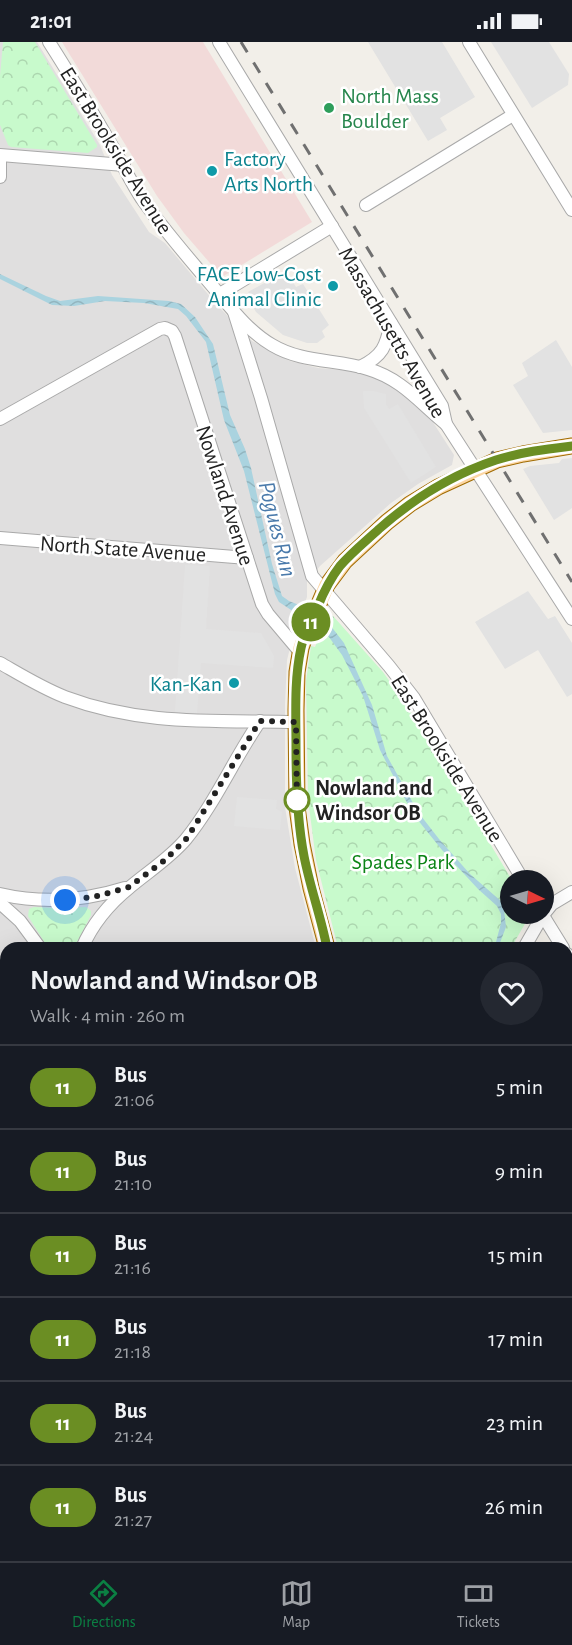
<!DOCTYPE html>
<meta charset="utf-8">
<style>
:root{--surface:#171b24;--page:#242831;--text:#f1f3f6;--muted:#9ea1a6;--line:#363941;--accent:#0b8043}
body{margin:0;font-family:"Alegreya Sans",sans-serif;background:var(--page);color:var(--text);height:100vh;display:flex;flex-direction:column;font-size:22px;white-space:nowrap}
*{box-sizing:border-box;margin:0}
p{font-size:20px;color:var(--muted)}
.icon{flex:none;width:33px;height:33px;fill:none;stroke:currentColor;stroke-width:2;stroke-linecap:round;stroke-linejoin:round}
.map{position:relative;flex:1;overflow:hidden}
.sheet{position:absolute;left:0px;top:900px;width:573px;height:620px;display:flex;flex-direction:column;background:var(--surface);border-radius:18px 18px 0 0;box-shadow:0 6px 24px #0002}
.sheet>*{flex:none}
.badge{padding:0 12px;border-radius:20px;font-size:21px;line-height:39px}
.needle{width:39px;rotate:95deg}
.fabs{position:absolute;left:500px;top:828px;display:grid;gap:12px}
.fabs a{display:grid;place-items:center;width:54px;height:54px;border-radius:50%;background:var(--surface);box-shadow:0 6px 24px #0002;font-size:30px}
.you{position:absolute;width:30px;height:30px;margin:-15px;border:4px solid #fff;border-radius:50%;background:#1a73e8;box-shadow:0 0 0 9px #1a73e833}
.map>.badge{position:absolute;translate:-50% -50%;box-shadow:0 0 0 3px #fff}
.round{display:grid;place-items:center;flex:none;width:63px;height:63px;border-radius:32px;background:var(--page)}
.head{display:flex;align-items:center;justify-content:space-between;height:102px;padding:0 30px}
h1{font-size:28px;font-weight:600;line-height:45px}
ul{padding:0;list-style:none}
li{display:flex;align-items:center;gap:18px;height:84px;padding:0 30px;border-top:2px solid var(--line)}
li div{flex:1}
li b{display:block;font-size:22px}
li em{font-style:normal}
li .badge{min-width:66px;font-weight:700;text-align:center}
.status{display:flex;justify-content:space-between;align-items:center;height:42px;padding:0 30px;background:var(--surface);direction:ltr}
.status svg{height:16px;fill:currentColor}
.dock{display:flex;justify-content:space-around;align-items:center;height:84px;border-top:2px solid var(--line);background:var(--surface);font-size:16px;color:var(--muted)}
.dock a{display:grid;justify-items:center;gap:3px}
.dock .on{color:var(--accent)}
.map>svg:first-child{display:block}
</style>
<div class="status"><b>21:01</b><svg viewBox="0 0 49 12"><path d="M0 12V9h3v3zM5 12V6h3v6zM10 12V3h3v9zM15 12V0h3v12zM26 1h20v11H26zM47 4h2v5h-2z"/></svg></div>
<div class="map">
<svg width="572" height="1519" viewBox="0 0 572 1519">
<defs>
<pattern id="park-crowns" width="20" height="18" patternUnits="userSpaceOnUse" patternTransform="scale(1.5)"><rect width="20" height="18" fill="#c8facc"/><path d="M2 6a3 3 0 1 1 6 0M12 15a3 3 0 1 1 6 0" fill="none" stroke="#acd6af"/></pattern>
<pattern id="water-waves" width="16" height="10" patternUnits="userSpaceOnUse" patternTransform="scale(1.5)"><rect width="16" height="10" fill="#aad3df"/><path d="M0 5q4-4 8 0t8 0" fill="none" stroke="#92b5bf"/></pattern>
</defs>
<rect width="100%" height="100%" fill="#f2efe9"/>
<g fill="#e0dfdf">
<path d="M0 0H37L100 103 112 133 149 190 165 201 218 264 252 299 290 319 318 326 356 329 379 337 393 344 429 374 454 413 452 423 418 442 391 461 320 524 307 540V555L294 590 287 618 285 662V765L295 826 316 906H6V1385L0 1384Z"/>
<path d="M0 1405 6 1406V1514H496L498 1519H0Z"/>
</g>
<path fill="#f2dad9" d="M62 0H203L312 180 222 235 184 191 157 154Z"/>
<g fill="url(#park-crowns)">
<path d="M3 0H35L97 103V105L88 111 11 105 8 103 0 83V34Z"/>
<path d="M328 573 333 574 383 630 405 661 512 838H510V872H526V880L511 906H338L316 818 308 757 306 639 311 604 315 605Z"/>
<path d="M34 865 55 866 86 865 91 869V873L74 906H48L28 874 29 867Z"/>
<path d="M567 1469 572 1478V1519H526L524 1514H567Z"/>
</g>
<g fill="#e2e2e2">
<path d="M368 0H442L475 55 440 76 447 88 428 99Z"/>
<path d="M491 0H549L569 32 568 43 532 66Z"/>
<path d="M286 229 296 245 303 242 329 283 322 289 325 295 317 301H307L283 293 256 270 249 258 252 255 248 250Z"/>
<path d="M556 298 572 325V388L543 391 513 343 528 334 522 321Z"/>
<path d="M363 349H373L386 352V362L389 367 398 362 436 425 411 441 364 366Z"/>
<path d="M572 416V466L554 478 523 427 530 424 559 421 562 417Z"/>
<path d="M185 523 210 524 206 587 261 591 274 614 273 626 201 621 197 671 175 670Z"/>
<path d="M528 549 548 577 555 574 572 601V652L567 655 538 608 505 627 475 580Z"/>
<path d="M237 755 277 758 276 767 282 770 280 788 234 784Z"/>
</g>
<path fill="url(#water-waves)" d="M0 232 46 254 60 259 98 254 169 259 181 262 195 275 213 302 230 373 245 407 251 426 272 522 282 554 289 559 299 563 330 583 344 601 372 663 387 714 418 770 439 797 470 832 502 860 504 868 506 885 498 906H490L496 900 501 881V872L497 864 478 847 442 808 417 777 406 759 380 708 363 654 342 613 326 591 279 560 275 552 244 429 224 378 206 300 186 274 178 267 144 261 105 259 74 264 52 263 0 237Z"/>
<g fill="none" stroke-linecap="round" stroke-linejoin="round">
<g stroke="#a9a9a9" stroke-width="14">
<g id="minor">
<path d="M49 0C72 36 94 73 115 109 124 125 132 142 142 157 164 188 189 217 214 246 231 266 248 289 272 303 302 321 336 317 368 327 402 337 420 361 446 382"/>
<path d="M219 0 442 364 446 382 572 577"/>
<path d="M469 0 572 168"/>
<path d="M0 113 124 123"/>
<path d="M0 118V135"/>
<path d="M366 163 513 73"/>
<path d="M220 252 332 184"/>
<path d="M234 270 261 356 312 534 389 624 414 656 523 838"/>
<path d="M360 325C383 314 386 304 391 281"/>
<path d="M0 377 160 287 165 286 172 289 175 294 262 562 268 572 300 610"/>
<path d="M0 496 247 516"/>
<path d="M0 621C21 633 42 646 65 655 142 684 216 678 296 680"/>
<path d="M0 852C43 862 84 859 125 846"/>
<path d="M0 861 20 879 40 906"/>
<path d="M542 872 563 906"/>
<path d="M82 906C92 883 110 861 130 845 149 829 170 816 186 797 215 761 234 717 260 679"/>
<path d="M524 906 543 873 552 862 572 850"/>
<path d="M567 912 572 921"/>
<path d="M0 1040 6 1041"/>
<path d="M567 1071 572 1067"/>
<path d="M0 1218H6"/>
<path d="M567 1262 572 1259"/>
<path d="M0 1395H6"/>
<path d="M567 1407 572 1411"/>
<path d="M567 1444 572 1454"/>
<path d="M380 1514V1519"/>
<path d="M17 1519V1514"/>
</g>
</g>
<g stroke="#a06b00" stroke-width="17">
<g id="major">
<path d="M327 906 311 846 302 802 297 765 296 668 297 630 301 606 304 597 327 543 345 519 387 480 410 462 438 445 497 418 523 412 572 404"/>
<path d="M511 1514 513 1519"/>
</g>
</g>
<use href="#minor" stroke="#fff" stroke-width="12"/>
<use href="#major" stroke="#fcd6a4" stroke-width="15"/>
<path stroke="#707070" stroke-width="3" stroke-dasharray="12 12" stroke-linecap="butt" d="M241 0 572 540"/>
</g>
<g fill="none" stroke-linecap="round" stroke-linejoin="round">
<g stroke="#fff" stroke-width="14">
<path id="line" d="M327 906C321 875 310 845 304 814 297 778 296 742 296 705 296 672 294 638 301 606 304 591 312 577 318 564 324 549 330 537 340 524 352 510 366 499 379 487 413 457 454 432 496 418 521 410 547 407 572 404"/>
</g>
<use href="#line" stroke="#6b8e23" stroke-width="9"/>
<path stroke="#222" stroke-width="6" stroke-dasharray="0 10.8" d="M65 858 94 855 129 845 165 818 186 797 194 785 260 679 296 680 297 765V758"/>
</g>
<circle fill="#2e9e5b" stroke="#fff" stroke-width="2" cx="329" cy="66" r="6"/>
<g fill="#0f9aa8" stroke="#fff" stroke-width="2">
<circle cx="212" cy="129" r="6"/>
<circle cx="333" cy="244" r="6"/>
<circle cx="234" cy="641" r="6"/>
</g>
<circle fill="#fff" stroke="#6b8e23" stroke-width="3" cx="297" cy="758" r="12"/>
<g text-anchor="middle" stroke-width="5" stroke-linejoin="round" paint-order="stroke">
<g font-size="22" fill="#27864d" stroke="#fff" text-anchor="start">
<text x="341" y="61">North Mass<tspan x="341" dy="25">Boulder</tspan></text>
</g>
<g font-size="22" fill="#222" stroke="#fff">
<text transform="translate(117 108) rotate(58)" y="8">East Brookside Avenue</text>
<text transform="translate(393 290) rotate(60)" y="8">Massachusetts Avenue</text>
<text transform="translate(226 453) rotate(72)" y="8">Nowland Avenue</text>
<text transform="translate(123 506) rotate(4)" y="8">North State Avenue</text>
<text transform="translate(448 716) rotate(58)" y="8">East Brookside Avenue</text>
</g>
<g font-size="22" fill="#0d838f" stroke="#fff" text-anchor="end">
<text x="224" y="124" text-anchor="start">Factory<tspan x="224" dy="25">Arts North</tspan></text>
<text x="321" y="239">FACE Low-Cost<tspan x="321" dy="25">Animal Clinic</tspan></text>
<text x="222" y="649">Kan-Kan</text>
</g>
<g font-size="22" font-weight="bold" fill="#222" stroke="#fff" text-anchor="start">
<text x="315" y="753">Nowland and<tspan x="315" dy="25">Windsor OB</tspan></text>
</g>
<g font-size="22" fill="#0c8416" stroke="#fff">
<text x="403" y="827">Spades Park</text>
</g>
<g font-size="24" font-style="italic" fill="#4a7aab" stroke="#fff">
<text transform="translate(278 487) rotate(76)" y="8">Pogues Run</text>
</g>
</g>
</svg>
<div class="fabs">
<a><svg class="needle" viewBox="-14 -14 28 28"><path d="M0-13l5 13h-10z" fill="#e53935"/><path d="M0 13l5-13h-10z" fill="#9ea1a6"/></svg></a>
</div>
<div class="you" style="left:65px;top:858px"></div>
<b class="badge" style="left:311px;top:580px;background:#6b8e23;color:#fff">11</b>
<section class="sheet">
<div class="head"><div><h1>Nowland and Windsor OB</h1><p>Walk · 4 min · 260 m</p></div><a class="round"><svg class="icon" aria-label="heart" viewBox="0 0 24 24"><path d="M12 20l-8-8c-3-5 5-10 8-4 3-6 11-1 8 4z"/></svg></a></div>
<ul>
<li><span class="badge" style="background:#6b8e23;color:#fff">11</span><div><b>Bus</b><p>21:06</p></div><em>5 min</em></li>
<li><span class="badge" style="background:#6b8e23;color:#fff">11</span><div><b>Bus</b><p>21:10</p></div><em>9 min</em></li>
<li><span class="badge" style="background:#6b8e23;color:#fff">11</span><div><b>Bus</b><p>21:16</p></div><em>15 min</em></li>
<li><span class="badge" style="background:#6b8e23;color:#fff">11</span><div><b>Bus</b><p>21:18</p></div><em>17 min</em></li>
<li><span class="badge" style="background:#6b8e23;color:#fff">11</span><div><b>Bus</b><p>21:24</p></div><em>23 min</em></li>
<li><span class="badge" style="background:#6b8e23;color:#fff">11</span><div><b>Bus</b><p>21:27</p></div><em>26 min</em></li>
</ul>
</section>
</div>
<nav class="dock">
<a class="on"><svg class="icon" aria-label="directions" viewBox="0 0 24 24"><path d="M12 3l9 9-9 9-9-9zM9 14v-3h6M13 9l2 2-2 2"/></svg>Directions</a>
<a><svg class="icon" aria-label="map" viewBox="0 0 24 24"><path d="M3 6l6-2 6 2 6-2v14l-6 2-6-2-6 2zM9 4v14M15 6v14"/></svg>Map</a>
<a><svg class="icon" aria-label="tickets" viewBox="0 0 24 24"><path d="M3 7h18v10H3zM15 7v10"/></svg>Tickets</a>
</nav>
